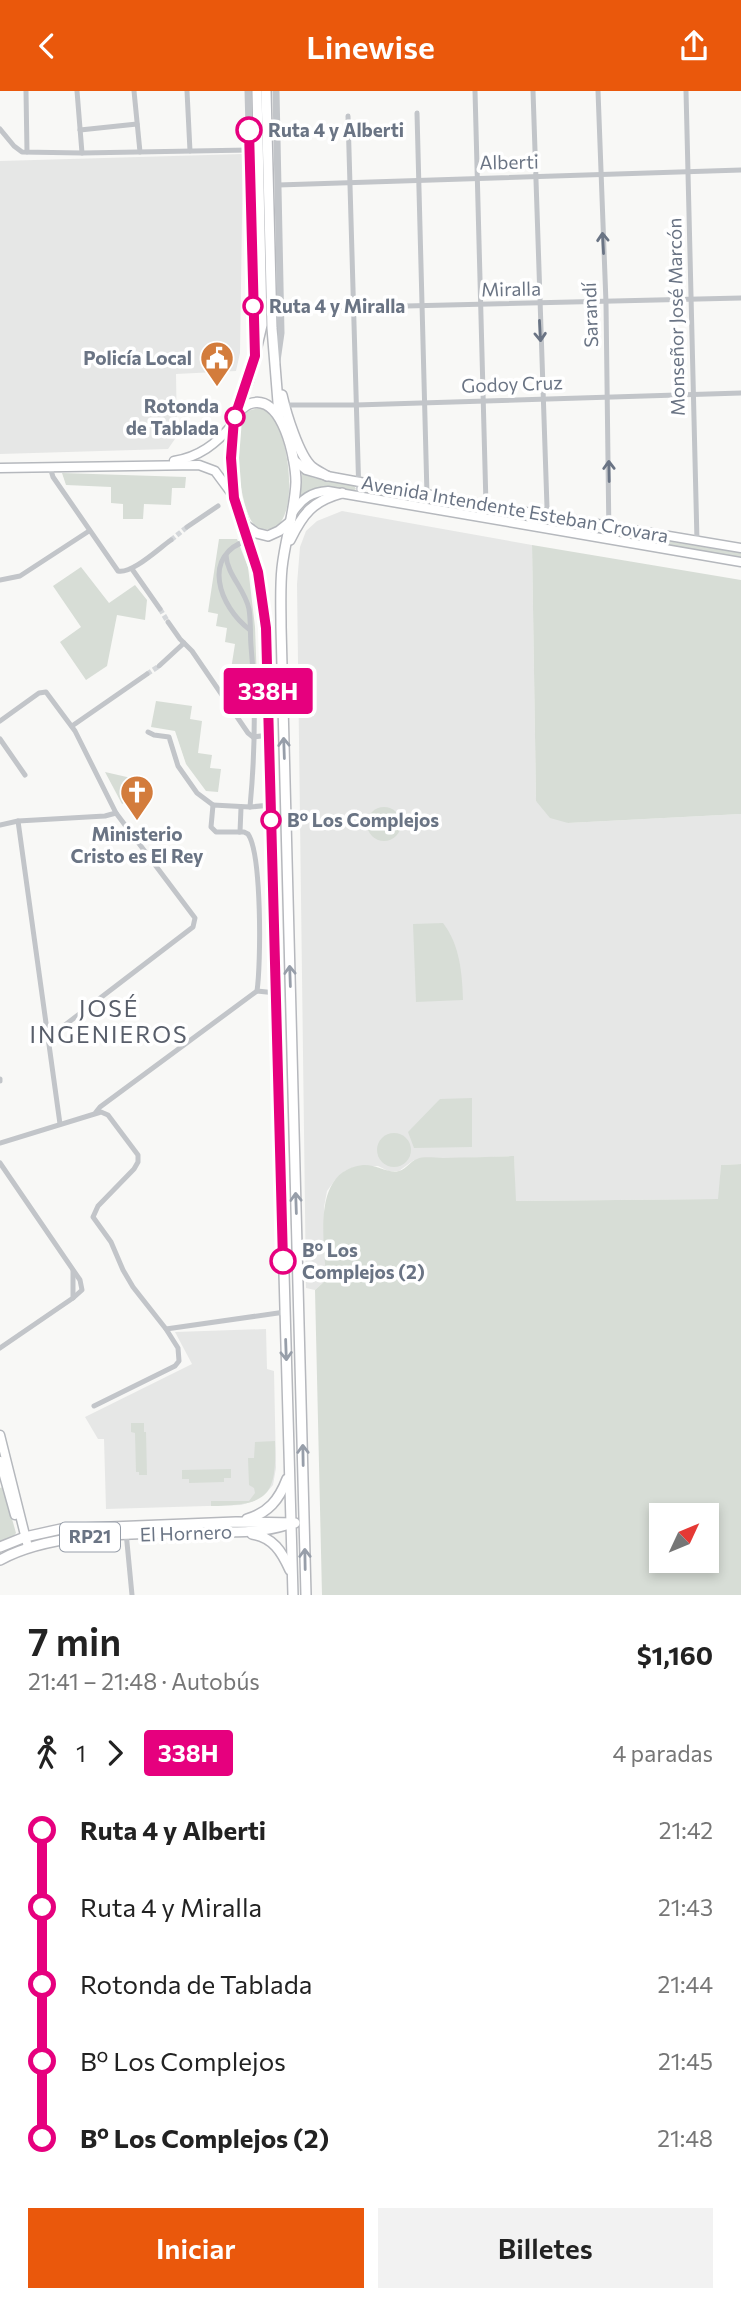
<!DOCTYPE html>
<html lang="es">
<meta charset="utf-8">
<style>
:root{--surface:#fff;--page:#f2f2f2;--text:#222;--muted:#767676;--accent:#ea580c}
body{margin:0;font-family:Commissioner,sans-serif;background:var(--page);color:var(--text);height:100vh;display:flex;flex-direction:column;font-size:26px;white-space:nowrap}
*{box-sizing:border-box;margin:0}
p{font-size:23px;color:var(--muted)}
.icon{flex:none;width:38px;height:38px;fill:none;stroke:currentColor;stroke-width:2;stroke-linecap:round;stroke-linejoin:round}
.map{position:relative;height:1504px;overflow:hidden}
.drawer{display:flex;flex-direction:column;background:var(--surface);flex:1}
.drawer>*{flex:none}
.badge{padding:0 14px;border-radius:5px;font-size:24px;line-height:46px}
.needle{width:46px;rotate:46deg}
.tools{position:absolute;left:649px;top:1412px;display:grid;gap:14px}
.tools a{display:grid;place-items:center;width:70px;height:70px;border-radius:0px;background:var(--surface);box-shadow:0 4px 10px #0003;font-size:35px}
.map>.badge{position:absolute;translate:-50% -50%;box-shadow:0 0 0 4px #fff}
.legs{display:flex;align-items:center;gap:10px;height:77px;padding:0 28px;font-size:23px}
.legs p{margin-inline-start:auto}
.overview{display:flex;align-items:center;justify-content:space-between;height:119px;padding:0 28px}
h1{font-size:38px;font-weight:600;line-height:52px}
.action{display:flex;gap:14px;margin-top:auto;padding:14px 28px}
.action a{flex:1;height:80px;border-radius:0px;background:var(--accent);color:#fff;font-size:28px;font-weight:600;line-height:80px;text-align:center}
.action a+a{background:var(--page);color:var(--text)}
ul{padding:0 28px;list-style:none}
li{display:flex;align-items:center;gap:24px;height:77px;font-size:26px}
li i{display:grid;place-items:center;width:10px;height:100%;margin:0 9px;background:currentColor}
li i::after{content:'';width:18px;height:18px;margin:-9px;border:5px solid;border-radius:50%;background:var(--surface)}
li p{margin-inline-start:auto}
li:first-child i{background:linear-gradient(#0000 50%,currentColor 0)}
li:last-child i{background:linear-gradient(currentColor 50%,#0000 0)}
header{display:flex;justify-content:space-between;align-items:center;height:91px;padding:0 28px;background:var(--accent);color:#fff;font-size:32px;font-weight:600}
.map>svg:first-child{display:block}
</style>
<header><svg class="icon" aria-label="back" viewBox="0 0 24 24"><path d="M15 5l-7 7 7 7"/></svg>Linewise<svg class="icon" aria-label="share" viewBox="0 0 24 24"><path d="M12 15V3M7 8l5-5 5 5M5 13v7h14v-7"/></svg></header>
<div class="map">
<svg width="741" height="1504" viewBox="0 0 741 1504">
<rect width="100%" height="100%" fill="#f8f8f6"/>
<g fill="#e6e7e6">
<path d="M243 63 240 262 236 280 176 283 177 345 168 358 0 363V70Z"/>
<path d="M342 420 532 454 536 710 568 732 741 723V1073L721 1074 719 1108 515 1110 514 1065 414 1069 399 1080H388L378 1075 354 1076 345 1080 335 1089 327 1100 324 1116 326 1189 315 1199 306 1197 297 493 300 456 306 440 317 430Z"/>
<path d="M266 1238 267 1278 274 1280 276 1377 273 1394 267 1401 254 1410 241 1414 106 1418 104 1348H98L85 1326 192 1273 175 1241Z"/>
</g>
<g fill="#d7ddd6" fill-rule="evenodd">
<path d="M260 317C265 319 270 321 273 326 288 347 297 411 280 432 276 437 271 438 265 439 260 438 255 436 252 431 240 413 230 341 245 323 248 319 254 318 260 317Z"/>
<path d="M62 382 186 386 185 397H172L171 414 144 413 143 428H123V413L111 412V396L66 394Z"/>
<path d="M302 382 314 387 353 393 356 398 353 400 323 397 309 401 300 407Z"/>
<path d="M613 441 741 462V467L710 464 612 447Z"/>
<path d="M219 448H237L248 476 255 536 258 618H239L240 593 229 591 235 553 225 551 227 537 216 535 218 523 208 521Z"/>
<path d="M532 454 741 489V723L568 732 550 727 536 710Z"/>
<path d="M81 476 109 512 135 494 147 509 145 529 117 524 107 575 86 589 60 551 81 536 53 495Z"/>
<path d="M156 610 192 615 190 628 202 630 198 662 212 664 210 677 221 678 218 701 206 700 186 673 175 640 151 636Z"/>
<path d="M105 681 140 689 142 703 122 713Z"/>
<circle cx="384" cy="733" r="17"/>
<path d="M443 832C460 854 462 882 463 909L416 911 413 833Z"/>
<path d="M472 1007V1056L414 1057 408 1041 440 1008Z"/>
<circle cx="394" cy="1059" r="17"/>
<path d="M514 1065 516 1110 718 1108 721 1074 741 1073V1504H322L315 1199 326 1189C325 1152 310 1080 363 1074 376 1073 388 1083 399 1080 407 1078 410 1070 417 1068 424 1065 435 1067 443 1067 467 1066 490 1066 514 1065ZM707 1424V1470H662V1424Z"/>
<path d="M131 1332H144V1341H146L147 1384H139V1381H136L135 1342 131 1341Z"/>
<path d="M275 1350C277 1407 267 1414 211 1415V1410H249L255 1402 254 1397 249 1394 248 1367H254L255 1351Z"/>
<path d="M231 1378V1387H224V1391L189 1392V1388H182V1379Z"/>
<path d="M3 1396 16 1442 13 1446 0 1452V1397Z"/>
</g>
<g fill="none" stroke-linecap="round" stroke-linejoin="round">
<g stroke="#d4d7da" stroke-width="5" stroke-dasharray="5 2.5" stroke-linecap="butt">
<path d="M171 449 187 436"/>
<path d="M160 518 168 531"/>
<path d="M147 583 159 575"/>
</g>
<g stroke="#b5b8bd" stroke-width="11">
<g id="secondary">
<path d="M293 368 306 379 327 385 496 416 741 457"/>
<path d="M174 370C199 366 216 353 232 334"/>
<path d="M0 377 199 374 215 380 235 407"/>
<path d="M293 421C302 408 311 401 328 400L741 471"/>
<path d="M0 1344 28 1456"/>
<path d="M0 1370 15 1424"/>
</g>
</g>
<g stroke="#b6b8bd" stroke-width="12">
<g id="primary">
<path d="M257 0 262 234 249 289 232 334 231 367 235 407 245 434 256 442 268 445 279 440 289 432"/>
<path d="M266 0 272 237 279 324"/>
<path d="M282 304C286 322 299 365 312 376 317 380 322 382 327 385"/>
<path d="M236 323C240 320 244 315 249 313 283 300 296 370 296 391 295 420 285 448 282 477 280 496 281 517 281 536L306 1504"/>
<path d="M245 434 260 490 266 537 293 1504"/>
<path d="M290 449C303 422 313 410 342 402"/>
<path d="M247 1428C268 1422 279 1409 287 1388"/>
<path d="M252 1443C273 1446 282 1461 290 1479"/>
<path d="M0 1456 25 1446 61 1438 236 1431 295 1432"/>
<path d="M0 1469C58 1437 151 1444 217 1441 240 1441 264 1441 286 1434"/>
</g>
</g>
<g stroke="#c2c5c9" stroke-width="5">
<path d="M26 0 27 61"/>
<path d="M77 0 82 62"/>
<path d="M134 0 140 61"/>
<path d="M187 0 190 60"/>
<path d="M475 0 486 414"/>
<path d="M533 0 547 416 542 437"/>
<path d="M598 0 606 212 609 448"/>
<path d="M686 0 697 450"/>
<path d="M417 22 427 404"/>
<path d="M348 25 359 405"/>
<path d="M0 38 14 55 22 61 82 62 249 59"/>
<path d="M80 39 137 33"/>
<path d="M278 94 741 79"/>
<path d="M281 218 741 207"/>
<path d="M284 314H356L741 302"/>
<path d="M50 376 53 386 118 480C132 483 158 458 171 449"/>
<path d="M187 436 218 415"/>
<path d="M249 449C200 463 219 516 250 539"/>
<path d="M132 478 160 518"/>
<path d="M0 489 20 485 89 440"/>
<path d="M168 531 180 548 192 560 248 642 253 646 269 644"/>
<path d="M159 575 184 552"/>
<path d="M223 604 241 593 253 578"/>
<path d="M0 630 39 602 46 601 75 640 116 722 195 827 193 836 48 947"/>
<path d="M72 635 147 583"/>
<path d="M148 641 154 644 169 646 178 675 197 702 213 714"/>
<path d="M0 648 25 684"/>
<path d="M250 716 271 714"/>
<path d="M18 730 60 1033"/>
<path d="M0 734 18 730 105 725 116 722"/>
<path d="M240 741 241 717"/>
<path d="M257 900 276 902"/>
<path d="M0 988V990"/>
<path d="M96 1021 100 1016 257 900C261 873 262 763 248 743L244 741H216L211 736 213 714 250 716C255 663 256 609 251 555 250 543 251 530 249 518 245 498 227 484 226 464"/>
<path d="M0 1052 101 1021 108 1024 138 1064V1071L134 1078 98 1115 93 1126 111 1151 123 1179 133 1196 166 1238 178 1257 179 1270 175 1275 94 1315"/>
<path d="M0 1072 80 1189 82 1199 73 1207"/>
<path d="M166 1238 285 1221"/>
<path d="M0 1257 73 1207V1180"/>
<path d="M126 1441 132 1504"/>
</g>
<g stroke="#c2c5c9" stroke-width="7">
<path d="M248 0 255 255"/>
<path d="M276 0 281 242 277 270"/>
</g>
<use href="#secondary" stroke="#fff" stroke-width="8"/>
<use href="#primary" stroke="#fff" stroke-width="9"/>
</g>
<defs><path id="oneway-shaft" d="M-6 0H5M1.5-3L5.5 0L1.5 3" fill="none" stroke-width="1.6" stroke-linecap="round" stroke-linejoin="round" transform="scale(1.75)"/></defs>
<g stroke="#6a7484">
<use href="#oneway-shaft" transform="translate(603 152) rotate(-93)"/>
<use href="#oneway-shaft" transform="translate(540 240) rotate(87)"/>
<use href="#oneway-shaft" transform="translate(609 380) rotate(-91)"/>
</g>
<g stroke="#979ea9">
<use href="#oneway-shaft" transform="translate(284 657) rotate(-92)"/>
<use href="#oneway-shaft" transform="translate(290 885) rotate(-92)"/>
<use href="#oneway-shaft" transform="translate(296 1112) rotate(-92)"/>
<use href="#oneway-shaft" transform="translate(286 1259) rotate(88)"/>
<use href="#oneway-shaft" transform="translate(303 1364) rotate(-91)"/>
<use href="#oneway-shaft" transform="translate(305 1468) rotate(-91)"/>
</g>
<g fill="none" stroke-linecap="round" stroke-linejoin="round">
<g stroke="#fff" stroke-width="16">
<path id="line-1" d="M249 39 255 265 234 328 231 367 234 407 258 481 266 537 283 1170"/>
</g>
<use href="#line-1" stroke="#e6007e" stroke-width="10"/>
</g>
<defs>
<g id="civic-pin" transform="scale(1.75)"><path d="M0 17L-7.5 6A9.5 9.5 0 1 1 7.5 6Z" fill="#d37c3c" stroke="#fff"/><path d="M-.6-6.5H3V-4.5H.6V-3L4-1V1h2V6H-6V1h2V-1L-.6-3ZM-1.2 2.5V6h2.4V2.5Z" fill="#fff"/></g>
<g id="church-pin" transform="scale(1.75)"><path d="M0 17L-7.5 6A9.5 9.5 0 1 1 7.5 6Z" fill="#d37c3c" stroke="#fff"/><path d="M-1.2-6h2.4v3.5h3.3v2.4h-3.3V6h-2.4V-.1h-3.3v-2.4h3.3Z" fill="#fff"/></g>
</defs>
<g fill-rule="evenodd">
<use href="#civic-pin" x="217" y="267"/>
<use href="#church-pin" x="137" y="701"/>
</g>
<g fill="#fff" stroke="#e6007e" stroke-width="3.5">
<circle cx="249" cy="39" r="12"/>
<circle cx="253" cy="215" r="9"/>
<circle cx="235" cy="326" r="9"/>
<circle cx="271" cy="729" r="9"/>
<circle cx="283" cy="1170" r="12"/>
</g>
<g text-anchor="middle" stroke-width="7" stroke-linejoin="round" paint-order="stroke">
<rect fill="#fff" stroke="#979ea9" stroke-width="2" x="60" y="1431.5" width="60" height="29" rx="5"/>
<g font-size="18" font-weight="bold" fill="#6a7484">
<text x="90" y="1452">RP21</text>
</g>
<g font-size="19" font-weight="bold" fill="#6a7484" stroke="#fff" text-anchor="start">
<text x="268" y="46">Ruta 4 y Alberti</text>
<text x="269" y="222">Ruta 4 y Miralla</text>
<text x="219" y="322" text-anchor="end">Rotonda<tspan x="219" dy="22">de Tablada</tspan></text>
<text x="287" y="736">Bº Los Complejos</text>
<text x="302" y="1166">Bº Los<tspan x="302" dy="22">Complejos (2)</tspan></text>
</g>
<g font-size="19" fill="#6a7484" stroke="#fff">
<text transform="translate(509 71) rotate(-1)" y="7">Alberti</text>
<text transform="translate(511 198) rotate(-1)" y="7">Miralla</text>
<text transform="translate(590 224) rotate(-92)" y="7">Sarandí</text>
<text transform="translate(676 226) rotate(-91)" y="7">Monseñor José Marcón</text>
<text transform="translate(512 293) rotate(-2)" y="7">Godoy Cruz</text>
<text transform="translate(515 418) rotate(10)" y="7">Avenida Intendente Esteban Crovara</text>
<text transform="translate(186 1442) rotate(-2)" y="7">El Hornero</text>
</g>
<g font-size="19" font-weight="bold" fill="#6a7484" stroke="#fff" text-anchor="end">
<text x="192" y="274">Policía Local</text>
<text x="137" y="750" text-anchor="middle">Ministerio<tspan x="137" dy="22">Cristo es El Rey</tspan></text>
</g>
<g font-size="23" letter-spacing="2" fill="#585e6a" stroke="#fff">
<text x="109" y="926">JOSÉ<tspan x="109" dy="26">INGENIEROS</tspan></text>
</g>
</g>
</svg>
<div class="tools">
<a><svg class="needle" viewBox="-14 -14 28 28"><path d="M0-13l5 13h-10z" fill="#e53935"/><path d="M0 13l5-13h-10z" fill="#767676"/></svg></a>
</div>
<b class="badge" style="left:268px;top:600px;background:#e6007e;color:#fff">338H</b>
</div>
<section class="drawer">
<div class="overview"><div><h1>7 min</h1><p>21:41 – 21:48 · Autobús</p></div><b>$1,160</b></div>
<div class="legs"><svg class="icon" aria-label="walk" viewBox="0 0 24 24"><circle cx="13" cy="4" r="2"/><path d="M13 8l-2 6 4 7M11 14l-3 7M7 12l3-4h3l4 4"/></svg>1<svg class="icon" aria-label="forward" viewBox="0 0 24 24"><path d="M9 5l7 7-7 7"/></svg><b class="badge" style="background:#e6007e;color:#fff">338H</b><p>4 paradas</p></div>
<ul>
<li><i style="color:#e6007e"></i><b>Ruta 4 y Alberti</b><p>21:42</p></li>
<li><i style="color:#e6007e"></i><span>Ruta 4 y Miralla</span><p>21:43</p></li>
<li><i style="color:#e6007e"></i><span>Rotonda de Tablada</span><p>21:44</p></li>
<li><i style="color:#e6007e"></i><span>Bº Los Complejos</span><p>21:45</p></li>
<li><i style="color:#e6007e"></i><b>Bº Los Complejos (2)</b><p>21:48</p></li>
</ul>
<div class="action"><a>Iniciar</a><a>Billetes</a></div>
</section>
